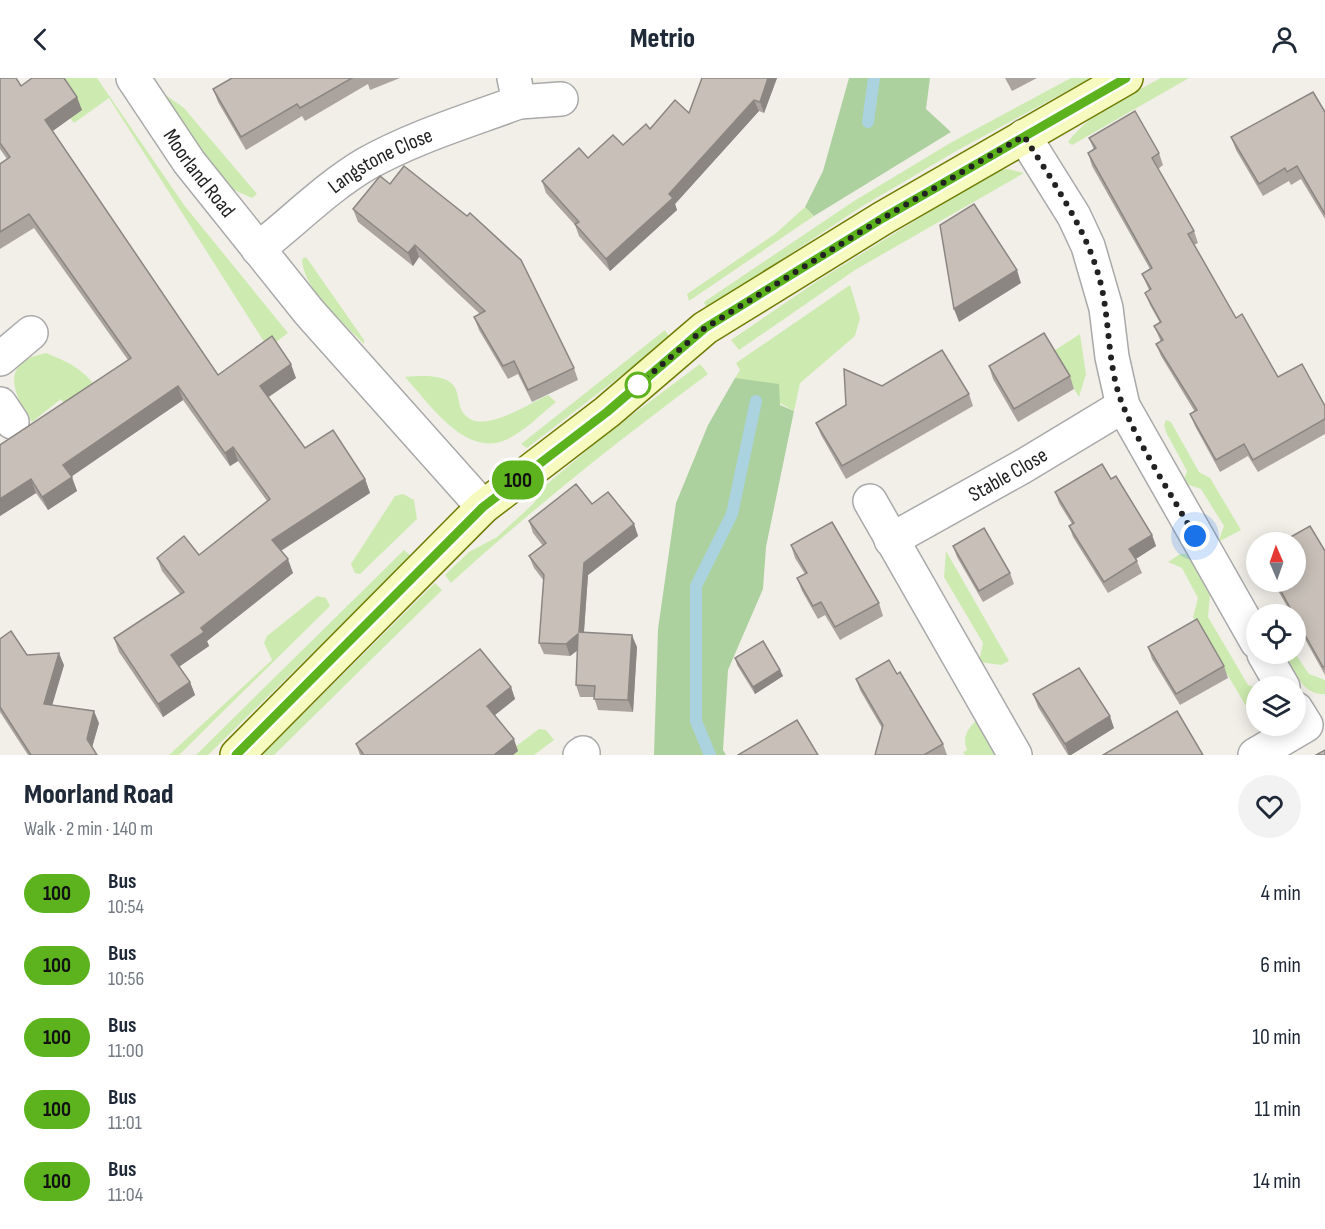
<!DOCTYPE html>
<meta charset="utf-8">
<style>
:root{--surface:#fff;--page:#f2f2f3;--text:#1f2937;--muted:#747a83}
body{margin:0;font-family:"Sofia Sans Condensed",sans-serif;background:var(--page);color:var(--text);height:100vh;display:flex;flex-direction:column;font-size:22px;white-space:nowrap}
*{box-sizing:border-box;margin:0}
p{font-size:20px;color:var(--muted)}
.icon{flex:none;width:33px;height:33px;fill:none;stroke:currentColor;stroke-width:2;stroke-linecap:round;stroke-linejoin:round}
.map{position:relative;height:677px;overflow:hidden}
.side{display:flex;flex-direction:column;background:var(--surface);flex:1}
.side>*{flex:none}
.badge{padding:0 12px;border-radius:20px;font-size:21px;line-height:39px}
.needle{width:39px;rotate:358deg}
.buttons{position:absolute;left:1246px;top:454px;display:grid;gap:12px}
.buttons a{display:grid;place-items:center;width:60px;height:60px;border-radius:50%;background:var(--surface);box-shadow:0 3px 15px #0003;font-size:30px}
.you{position:absolute;width:30px;height:30px;margin:-15px;border:4px solid #fff;border-radius:50%;background:#1a73e8;box-shadow:0 0 0 9px #1a73e833}
.map>.badge{position:absolute;translate:-50% -50%;box-shadow:0 0 0 3px #fff}
.round{display:grid;place-items:center;flex:none;width:63px;height:63px;border-radius:32px;background:var(--page)}
.headline{display:flex;align-items:center;justify-content:space-between;height:102px;padding:0 24px}
h1{font-size:28px;font-weight:800;line-height:45px}
ul{padding:0;list-style:none}
li{display:flex;align-items:center;gap:18px;height:72px;padding:0 24px}
li div{flex:1}
li b{display:block;font-size:22px}
li em{font-style:normal}
li .badge{min-width:66px;font-weight:700;text-align:center}
header{display:flex;justify-content:space-between;align-items:center;height:78px;padding:0 24px;background:var(--surface);font-size:27px;font-weight:800}
.map>svg:first-child{display:block}
</style>
<header><svg class="icon" aria-label="back" viewBox="0 0 24 24"><path d="M15 5l-7 7 7 7"/></svg>Metrio<svg class="icon" aria-label="person" viewBox="0 0 24 24"><circle cx="12" cy="8" r="4"/><path d="M4 21q1-7 8-7t8 7"/></svg></header>
<div class="map">
<svg width="1325" height="677" viewBox="0 0 1325 677">
<rect width="100%" height="100%" fill="#f2efe9"/>
<g fill="#cdebb0">
<path d="M59 0H97L184 127 288 255 268 270 109 20 74 45 70 40 81 32Z"/>
<path d="M1071 0H1091L958 72 861 129 707 231 704 224 854 123 952 64Z"/>
<path d="M1161 0H1189L1072 67 1068 64C1092 33 1128 18 1161 0Z"/>
<path d="M160 13 184 30 257 116 252 120 232 111 222 100Z"/>
<path d="M1008 91 1024 95 855 192 739 272 731 262 816 204 997 92Z"/>
<path d="M805 129 814 138 689 223 687 216 775 156Z"/>
<path d="M306 179 364 262V266C343 244 303 212 302 181Z"/>
<path d="M850 207 860 240 855 258 800 305 794 333 735 300 740 292 736 285Z"/>
<path d="M665 252 670 260 527 370 521 366Z"/>
<path d="M1080 256 1086 296 1079 319 1052 274Z"/>
<path d="M46 275C79 288 89 296 107 326L73 337 61 321 32 344C12 314 0 284 46 275Z"/>
<path d="M700 286 708 296C619 362 533 430 451 505L445 497 469 474 497 459 533 426 547 406 604 358Z"/>
<path d="M405 299C419 298 440 296 451 305 461 313 456 329 466 338 484 356 530 325 548 317L556 324C541 336 526 352 508 361 466 382 429 325 405 299Z"/>
<path d="M1166 342 1171 344 1199 394 1210 400 1241 452 1218 464 1224 448 1201 411 1183 405 1187 393 1166 354 1164 347Z"/>
<path d="M403 416 414 422 417 441 360 496 355 495 351 486 395 418Z"/>
<path d="M404 472 411 478 208 677H196Z"/>
<path d="M946 473 1009 583 1001 587 979 584 983 565 944 499Z"/>
<path d="M1180 476H1188L1210 517 1208 539 1248 607 1257 610V632L1249 633 1193 539 1198 520 1182 490 1168 484Z"/>
<path d="M435 505 442 512 274 677H262Z"/>
<path d="M317 518 326 520 330 528 179 677H169L272 582 264 565 267 558Z"/>
<path d="M1296 577 1309 596 1325 602V616C1304 617 1297 598 1288 582Z"/>
<path d="M976 643 996 677H965L963 674 967 672C962 660 967 651 976 643Z"/>
<path d="M539 651 546 652 554 662 534 677H513L518 673 515 669Z"/>
</g>
<g fill="#add19e">
<path d="M849 0H930L926 31 951 54 814 138 805 129 823 93Z"/>
<path d="M735 300 779 306 780 327 794 333 766 469 763 511 728 592 723 672 726 677H654L658 551 676 425 708 347Z"/>
</g>
<g fill="none" stroke-linecap="round" stroke-linejoin="round">
<g stroke="#aad3df" stroke-width="12">
<path d="M868 44 874 0"/>
<path d="M710 677 696 643V508L732 436 756 323"/>
</g>
<g stroke="#a9a9a9" stroke-width="36">
<g id="street">
<path id="s1" d="M133 0 189 84 309 234 483 429"/>
<path d="M519 24 561 21"/>
<path d="M1024 58 1074 138 1088 168 1106 230 1112 279 1123 328 1257 564"/>
<path id="s2" d="M258 171C294 143 327 109 366 86 414 59 468 43 519 24L514 0"/>
<path d="M0 281 31 255"/>
<path d="M0 326 12 344"/>
<path d="M870 423 1015 677"/>
<path id="s3" d="M891 462 1020 390 1123 328"/>
<path d="M1264 576 1283 609"/>
<path d="M580 677 583 675"/>
<path d="M1255 677 1306 647 1296 631"/>
</g>
</g>
<g stroke="#707d05" stroke-width="36">
<path id="secondary" d="M237 677 483 429 607 334 705 250 883 140 1126 0"/>
</g>
<use href="#street" stroke="#fff" stroke-width="33"/>
<use href="#secondary" stroke="#f7fabf" stroke-width="33"/>
</g>
<g fill="#aba49e">
<path d="M0 0 82 32 52 53 218 297 296 300 269 319 305 370 365 401 370 415 281 473 293 495 207 563 209 568 179 588 190 604 195 617 163 639 119 574 114 560 180 516 162 493 157 480 199 477 267 423 238 383 230 388 183 322 71 398 77 413 48 432 36 415 0 438V367L128 282 34 150 0 171V86L7 81 0 71Z"/>
<path d="M232 0H400L370 12 368 6 305 43 302 38 246 72 218 24 213 11Z"/>
<path d="M777 0 764 35 759 33 675 126 677 132 610 193 579 158 575 147 546 115 542 103 588 80 623 67 650 51Z"/>
<path d="M1005 0H1037L1012 13Z"/>
<path d="M1325 34V141L1301 101 1291 107 1289 103 1263 118 1236 72 1231 59Z"/>
<path d="M1089 60 1159 75 1163 87 1158 91 1194 153 1198 165 1194 167 1236 240 1278 299 1325 328V356L1258 394 1248 378 1220 394 1195 348 1190 336 1195 334 1161 278 1156 266 1161 264 1154 248 1160 245 1150 227 1145 215 1149 212 1142 196 1150 191 1092 88 1088 75 1094 72Z"/>
<path d="M380 98 574 290 578 302 532 324 518 296 508 301 479 252 474 239 480 236 419 179 413 188 358 144 353 131Z"/>
<path d="M989 288 1070 298 1074 311 1018 344 993 301Z"/>
<path d="M882 308 969 316 973 328 846 401 821 357 816 345Z"/>
<path d="M1111 401 1152 457 1156 468 1136 481 1142 495 1108 515 1073 459 1069 448 1072 446 1059 425 1055 414Z"/>
<path d="M592 426 634 446 638 458 588 497 584 554 637 569 633 634 598 632 594 619H580L576 607 578 572 570 578 544 576 539 565 544 503 534 490 529 478 543 468 533 455 529 443Z"/>
<path d="M791 467 879 525 883 538 840 562 825 537 818 541 802 513 797 500 805 496 795 480Z"/>
<path d="M953 468 1010 495 1014 506 983 524 957 479Z"/>
<path d="M1325 473V597L1296 545V537H1292L1273 504H1296Z"/>
<path d="M0 561 27 577 64 587 52 627 99 645 92 669 97 677H28L0 634Z"/>
<path d="M1148 569 1224 588 1228 600 1180 627 1152 581Z"/>
<path d="M735 580 780 592 783 598 755 616 737 587Z"/>
<path d="M856 601 943 666 947 677H875L882 650 860 612Z"/>
<path d="M511 609 515 621 495 637 518 673 513 677H360L356 666Z"/>
<path d="M1033 616 1114 650 1071 677H1068L1038 629Z"/>
</g>
<g fill="#8b8681">
<path d="M768 0H777L764 35 760 24Z"/>
<path d="M77 19 82 32 50 55 45 42Z"/>
<path d="M754 22 759 33 675 126 677 132 610 193 606 181 669 116Z"/>
<path d="M415 167 419 179 413 188 408 175Z"/>
<path d="M1017 192 1021 205 959 244 954 231Z"/>
<path d="M291 286 296 300 265 321 260 308Z"/>
<path d="M178 308 183 322 68 401 63 387Z"/>
<path d="M233 369 238 383 230 388 225 375Z"/>
<path d="M72 399 77 413 48 432 42 419Z"/>
<path d="M31 401 36 415 0 438V421Z"/>
<path d="M365 401 370 415 277 475 272 462Z"/>
<path d="M634 446 638 458 588 497 583 566 579 554 584 485Z"/>
<path d="M1152 457 1156 468 1134 482 1129 471Z"/>
<path d="M288 481 293 495 207 563 209 568 176 591 171 577 201 550Z"/>
<path d="M578 556 583 568 570 578 566 566Z"/>
<path d="M632 557 637 569 633 634 628 622Z"/>
<path d="M59 575 64 587 49 638 44 626Z"/>
<path d="M780 592 783 598 755 616 753 609Z"/>
<path d="M190 604 195 617 163 639 158 626Z"/>
<path d="M511 609 515 621 491 640 487 628Z"/>
<path d="M94 633 99 645 91 673 87 661Z"/>
<path d="M1110 638 1114 650 1071 677H1069L1065 666Z"/>
<path d="M514 661 518 673 513 677H494Z"/>
</g>
<g fill="#c7bfb8" stroke="#8b8681" stroke-width="1.5">
<path d="M0 0H16L21 8 32 0H64L77 19 45 42 218 297 272 258 291 286 260 308 305 370 333 352 365 401 272 462 288 481 201 550 204 554 171 577 190 604 158 626 114 560 184 514 157 480 184 458 199 477 270 421 233 369 225 375 178 308 63 387 72 399 42 419 31 401 0 421V367L131 280 29 136 0 154V86L10 79 0 65Z"/>
<path d="M232 0H352L300 30 297 26 241 59 213 11Z"/>
<path d="M702 0H768L760 24 754 22 669 116 673 120 606 181 575 146 579 144 542 103 579 70 588 80 613 57 623 67 646 46 650 51 675 22 689 35Z"/>
<path d="M1313 14 1325 34V136L1297 88 1287 94 1285 90 1259 106 1231 59Z"/>
<path d="M1135 33 1159 75 1152 80 1194 153 1188 156 1236 240 1242 236 1278 299 1302 286 1325 328V341L1253 382 1244 366 1216 382 1190 336 1197 332 1156 266 1163 262 1154 248 1161 244 1145 215 1151 211 1142 196 1152 190 1088 75 1096 70 1089 60Z"/>
<path d="M404 88 467 138 470 135 521 182 574 290 528 312 514 283 503 288 474 239 485 233 415 167 408 175 353 131 380 98 390 106Z"/>
<path d="M974 126 1017 192 954 231 940 147Z"/>
<path d="M1044 255 1070 298 1014 331 989 288Z"/>
<path d="M942 272 969 316 842 388 816 345 846 327 844 291 882 308Z"/>
<path d="M1102 386 1111 401 1116 398 1152 457 1129 471 1137 483 1104 504 1069 448 1074 445 1055 414Z"/>
<path d="M576 406 592 426 608 414 634 446 584 485 579 554 632 557 628 622 594 621 595 608 576 607 578 556 566 566 539 565 544 497 529 478 546 465 529 443Z"/>
<path d="M832 444 879 525 835 549 821 524 813 528 797 500 807 495 791 467Z"/>
<path d="M1310 448 1325 473V588L1323 589 1296 541V537H1294L1276 504H1296V465H1280Z"/>
<path d="M984 450 1010 495 979 513 953 468Z"/>
<path d="M1197 541 1224 588 1176 616 1148 569Z"/>
<path d="M11 553 27 577 59 575 44 626 94 633 87 661 97 677H31L0 629V561Z"/>
<path d="M763 563 780 592 753 609 735 580Z"/>
<path d="M480 571 511 609 487 628 514 661 494 677H364L356 666Z"/>
<path d="M889 582 897 596 900 594 943 666 924 677H875L883 647 856 601Z"/>
<path d="M1079 590 1110 638 1065 666 1033 616Z"/>
<path d="M1177 633 1203 677H1103Z"/>
<path d="M797 642 818 677H738Z"/>
<path d="M1325 672V677H1316Z"/>
</g>
<g fill="none" stroke-linecap="round" stroke-linejoin="round">
<g stroke="#fff" stroke-width="14">
<path id="line" d="M236 677 483 429 607 334 705 250 883 140 1126 0"/>
</g>
<use href="#line" stroke="#5cb31e" stroke-width="9"/>
<path stroke="#222" stroke-width="6" stroke-dasharray="0 10.8" d="M638 307 705 250 883 140 1024 58C1052 103 1085 148 1099 199 1111 241 1106 289 1124 330 1143 374 1171 416 1195 458"/>
</g>
<circle fill="#fff" stroke="#5cb31e" stroke-width="3" cx="638" cy="307" r="12"/>
<g text-anchor="middle" stroke-width="4.5" stroke-linejoin="round" paint-order="stroke">
<g font-size="21" fill="#222" stroke="#fff">
<text dy="7" stroke="none"><textPath href="#s2" startOffset="152">Langstone Close</textPath></text>
<text dy="7" stroke="none"><textPath href="#s1" startOffset="116">Moorland Road</textPath></text>
<text dy="7" stroke="none"><textPath href="#s3" startOffset="134">Stable Close</textPath></text>
</g>
</g>
</svg>
<div class="buttons">
<a><svg class="needle" viewBox="-14 -14 28 28"><path d="M0-13l5 13h-10z" fill="#e53935"/><path d="M0 13l5-13h-10z" fill="#747a83"/></svg></a>
<a><svg class="icon" aria-label="locate" viewBox="0 0 24 24"><circle cx="12" cy="12" r="6"/><path d="M12 2v4M12 18v4M2 12h4M18 12h4"/></svg></a>
<a><svg class="icon" aria-label="layers" viewBox="0 0 24 24"><path d="M12 4l9 5-9 5-9-5zM3 14l9 5 9-5"/></svg></a>
</div>
<div class="you" style="left:1195px;top:458px"></div>
<b class="badge" style="left:518px;top:402px;background:#5cb31e;color:#111">100</b>
</div>
<section class="side">
<div class="headline"><div><h1>Moorland Road</h1><p>Walk · 2 min · 140 m</p></div><a class="round"><svg class="icon" aria-label="heart" viewBox="0 0 24 24"><path d="M12 20l-8-8c-3-5 5-10 8-4 3-6 11-1 8 4z"/></svg></a></div>
<ul>
<li><span class="badge" style="background:#5cb31e;color:#111">100</span><div><b>Bus</b><p>10:54</p></div><em>4 min</em></li>
<li><span class="badge" style="background:#5cb31e;color:#111">100</span><div><b>Bus</b><p>10:56</p></div><em>6 min</em></li>
<li><span class="badge" style="background:#5cb31e;color:#111">100</span><div><b>Bus</b><p>11:00</p></div><em>10 min</em></li>
<li><span class="badge" style="background:#5cb31e;color:#111">100</span><div><b>Bus</b><p>11:01</p></div><em>11 min</em></li>
<li><span class="badge" style="background:#5cb31e;color:#111">100</span><div><b>Bus</b><p>11:04</p></div><em>14 min</em></li>
</ul>
</section>
